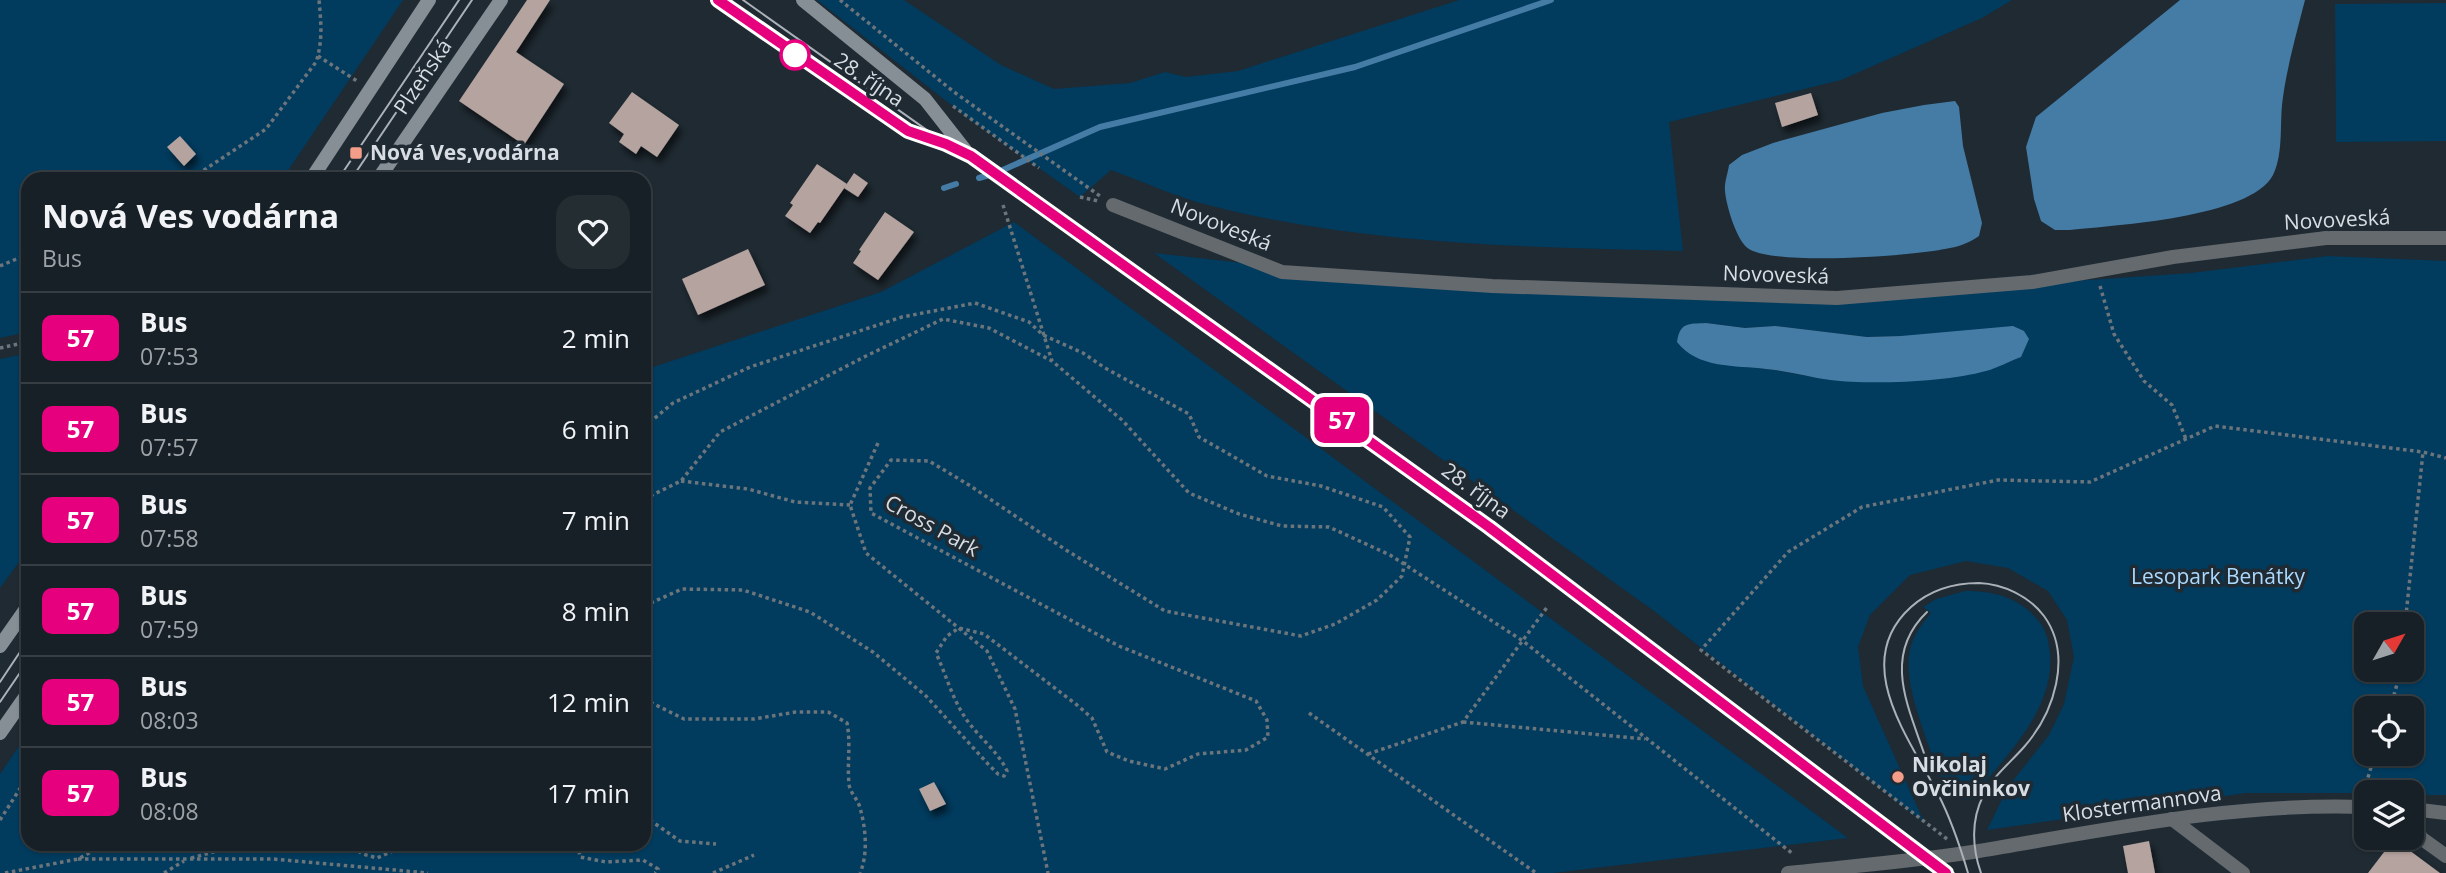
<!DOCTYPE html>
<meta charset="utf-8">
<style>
:root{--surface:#172026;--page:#242d32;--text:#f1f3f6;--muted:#9ea3a7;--line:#363e43}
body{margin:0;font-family:"Open Sans",sans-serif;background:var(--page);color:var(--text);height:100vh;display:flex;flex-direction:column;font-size:26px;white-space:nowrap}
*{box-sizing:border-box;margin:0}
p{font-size:23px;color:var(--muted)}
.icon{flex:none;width:38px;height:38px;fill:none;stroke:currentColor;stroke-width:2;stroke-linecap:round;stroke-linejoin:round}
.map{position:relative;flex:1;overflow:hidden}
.panel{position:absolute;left:21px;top:172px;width:630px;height:679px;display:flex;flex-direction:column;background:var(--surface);border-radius:21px;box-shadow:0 2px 5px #0004,0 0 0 2px var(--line)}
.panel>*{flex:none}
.badge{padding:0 14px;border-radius:10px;font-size:24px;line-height:46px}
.needle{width:46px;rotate:51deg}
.fabs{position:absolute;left:2354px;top:612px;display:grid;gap:14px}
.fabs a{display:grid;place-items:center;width:70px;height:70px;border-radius:14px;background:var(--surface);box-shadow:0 2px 5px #0004,0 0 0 2px var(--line);font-size:35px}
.map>.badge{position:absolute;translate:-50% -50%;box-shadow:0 0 0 4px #fff}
.round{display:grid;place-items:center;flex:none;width:74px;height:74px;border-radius:21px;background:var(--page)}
.headline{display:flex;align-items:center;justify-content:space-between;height:119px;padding:0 21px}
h1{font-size:33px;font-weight:700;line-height:52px}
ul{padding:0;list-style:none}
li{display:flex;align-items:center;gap:21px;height:91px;padding:0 21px;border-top:2px solid var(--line)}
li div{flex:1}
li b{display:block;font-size:26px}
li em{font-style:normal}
li .badge{min-width:77px;font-weight:700;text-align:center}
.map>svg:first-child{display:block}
</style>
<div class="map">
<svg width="2446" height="873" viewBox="0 0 2446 873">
<defs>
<filter id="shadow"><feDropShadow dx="3.5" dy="6" stdDeviation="3.5" flood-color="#0009"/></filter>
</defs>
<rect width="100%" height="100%" fill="#1f2a32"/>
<g fill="#013b5e" fill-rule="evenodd">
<path d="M0 0H403L283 178H28V332L0 338Z"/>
<path d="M817 0H904L1001 65 1054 89 1130 83 1165 72 1186 77 1238 71 1459 0H2012L1982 18 1841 80 1669 122 1683 251C1525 247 1365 245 1212 206 1178 198 1144 182 1111 170L1080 197 968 118Z"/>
<path d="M2446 3V141L2336 142 2335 4Z"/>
<path d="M1014 222 1848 838 1553 873H0V774L28 733V844H644V370L881 292Z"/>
<path d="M1154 253 1495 291 1832 297 2191 273 2328 256 2446 261V795H2412V793H2246L1987 830 2008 787 2049 735 2064 704 2074 657 2067 620 2048 591 2008 568 1966 561 1910 575 1870 615 1858 647 1863 686 1924 822 1654 611ZM1706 323 1745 328 1775 326 1867 337 1901 336 1945 378 1885 382 1832 380 1768 369 1713 363ZM2366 625H2412V670H2366ZM2366 709H2412V754H2366Z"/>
<path d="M28 353V550L0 588V359Z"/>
<path d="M1965 591C1994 591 2018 597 2037 619 2046 629 2049 641 2050 653 2055 711 2004 758 1970 800 1956 799 1948 795 1941 781 1931 748 1904 689 1909 656 1911 638 1920 626 1931 613L1923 607 1936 599Z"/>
</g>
<g fill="#457ca6">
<path d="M2180 0H2305C2296 35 2286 70 2282 105 2280 127 2283 155 2273 175 2250 218 2116 225 2070 230H2055L2041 221 2034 199 2026 147 2036 117Z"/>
<path d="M1955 101 1959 107 1963 146 1982 223 1979 236C1970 242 1961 246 1950 248 1915 256 1777 266 1749 249 1737 242 1726 205 1725 191 1724 183 1728 173 1729 165L1742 155 1773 143 1882 113 1924 105Z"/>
<path d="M1706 323 1745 328 1775 326 1867 337 1901 336 2013 326 2024 331 2029 339 2021 357C2009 361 1998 368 1986 371 1947 382 1870 385 1830 380 1809 377 1788 371 1766 369 1735 365 1698 369 1677 342 1680 322 1688 324 1706 323Z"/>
</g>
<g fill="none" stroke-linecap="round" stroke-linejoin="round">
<g stroke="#457ca6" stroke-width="6">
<path d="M979 178 996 173 1100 127 1355 67 1551 0"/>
<path d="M944 188 956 184"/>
</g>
</g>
<g fill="#b4a39f" filter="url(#shadow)">
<path d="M527 0H550L516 52 564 84 524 145 459 101Z"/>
<path d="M632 92 679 125 657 157 641 146 636 154 619 142 624 134 609 123Z"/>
<path d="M1811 93 1818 115 1782 127 1775 103Z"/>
<path d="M180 136 196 154 184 166 167 147Z"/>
<path d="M817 164 847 184 820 223 818 222 810 233 785 216 793 205 790 203Z"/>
<path d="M854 173 868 183 858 197 844 188Z"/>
<path d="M885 212 914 232 878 280 853 263 861 251 859 250Z"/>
<path d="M748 249 765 285 698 315 682 279Z"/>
<path d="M934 782 946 804 930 811 919 789Z"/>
<path d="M2394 839 2440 873H2368Z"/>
<path d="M2149 841 2155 873H2128L2123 846Z"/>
</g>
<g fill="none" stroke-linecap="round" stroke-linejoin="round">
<g stroke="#6c757c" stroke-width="3.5" stroke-dasharray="3.5 3.5" stroke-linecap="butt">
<path d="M840 0 954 92 1100 196"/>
<path d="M318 56 357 81"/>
<path d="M953 106 1039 168"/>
<path d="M192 178 266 129 316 62C323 41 321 22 319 0"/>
<path d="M1080 197 1098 201"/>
<path d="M1003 205 1052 361"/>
<path d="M0 266 28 254"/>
<path d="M2100 286 2114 334 2144 381 2172 405 2186 439"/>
<path d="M0 348 28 342"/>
<path d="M644 427 673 403 750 367 902 317 975 303 1029 322 1043 335 1083 353 1105 368 1189 414 1199 437 1267 476 1321 486 1383 507 1410 537 1402 576 1377 600 1335 624 1301 636 1165 611 1066 550 969 485 929 461 891 460 870 488 871 513 1119 646 1256 701 1267 720 1268 737 1246 750 1198 754 1165 769 1129 761 1107 752 1092 718 1077 705 984 634 959 628 947 636 936 653C947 677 953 702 969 723 981 739 999 753 1007 771L1004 776 998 774 988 764 926 696 873 652 810 612 743 590 682 589 644 606"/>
<path d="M878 443 850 505 866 553 987 651 1015 709 1048 873"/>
<path d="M681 481 748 489 795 502 850 505"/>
<path d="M644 499 681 481 720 432 866 356 943 319 989 328 1052 361 1122 420 1189 493 1239 514 1282 526 1329 527 1390 555 1523 641 1793 854"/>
<path d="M2405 625 2423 452"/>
<path d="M644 699 684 719H754L796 712H828L847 723C851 744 847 763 849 784 850 793 858 799 860 808 866 828 868 855 860 873"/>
<path d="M2390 709 2401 670"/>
<path d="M1309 713 1536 873"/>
<path d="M1463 722 1645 739"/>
<path d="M1368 754 1463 722 1548 606"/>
<path d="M2364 791 2375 754"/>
<path d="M644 816 680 841 716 844"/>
<path d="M0 820 28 776"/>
<path d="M1947 839 1701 650 1788 552 1862 507 1998 480 2090 482 2215 426 2423 452 2446 458"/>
<path d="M346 844 363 854 377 858 393 851 399 844"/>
<path d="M578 844 580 857 606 862 643 860 658 869 655 873"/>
<path d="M191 858 243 844"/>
<path d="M78 859H273L428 873"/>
<path d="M5 873 78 859 106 844"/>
<path d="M164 873 184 861"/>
<path d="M713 873 754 855"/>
</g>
<g stroke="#646a6e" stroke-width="14">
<path d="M1113 205 1282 272 1492 286 1837 298 2032 282 2173 257 2326 238H2446"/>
<path d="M2412 809 2446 813"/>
<path d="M2412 816 2421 838 2446 856"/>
<path d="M2172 819 2243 873"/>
<path d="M1788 873C1852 866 1916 861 1979 851 2106 830 2237 802 2366 807"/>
</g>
<g stroke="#868f96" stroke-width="14">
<path d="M718 0 908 131 946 144 971 156 1489 527 1945 873"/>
<path d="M803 0 925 99 965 150"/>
<path d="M312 178 429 0"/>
<path d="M379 178 501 0"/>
<path d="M0 646 28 606"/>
<path d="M0 733 28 693"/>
</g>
<g stroke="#aab1b8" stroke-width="2">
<path d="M743 0 1211 331 1487 530 1938 873"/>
<path d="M339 178 459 0"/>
<path d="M352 178 472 0"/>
<path d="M0 682 28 640"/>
<path d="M0 702 28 661"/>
<path d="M1926 759C1909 708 1881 656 1927 612"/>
<path d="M1932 856 1954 873"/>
<path d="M1968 873C1960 846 1951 819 1938 794 1910 739 1849 663 1911 607 1930 590 1954 583 1979 583 2003 584 2029 596 2044 616 2073 656 2054 713 2024 747 2010 763 1993 776 1983 796 1971 820 1972 848 1981 873"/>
</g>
</g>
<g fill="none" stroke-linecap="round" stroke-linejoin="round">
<g stroke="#fff" stroke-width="16">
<path id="line" d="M718 0 908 131 946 144 971 156 1489 527 1946 873"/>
</g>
<use href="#line" stroke="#e6007e" stroke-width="10"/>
</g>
<circle fill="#fff" stroke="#e6007e" stroke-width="3.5" cx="795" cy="55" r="14"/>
<g fill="#f49e8a" stroke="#1f2a32" stroke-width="2.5">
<rect x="349" y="146" width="14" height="14" rx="3.5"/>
<circle cx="1898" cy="777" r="7"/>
</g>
<g text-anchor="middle" stroke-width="7" stroke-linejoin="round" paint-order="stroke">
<g font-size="21" fill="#d7dde3" stroke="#1f2a32">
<text transform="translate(423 77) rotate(-56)" y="7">Plzeňská</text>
<text transform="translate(869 80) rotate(34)" y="7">28. října</text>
<text transform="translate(2337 220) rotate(-3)" y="7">Novoveská</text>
<text transform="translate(1221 225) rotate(22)" y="7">Novoveská</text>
<text transform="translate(1776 275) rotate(2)" y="7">Novoveská</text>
<text transform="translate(1476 491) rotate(36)" y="7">28. října</text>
<text transform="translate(932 526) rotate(29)" y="7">Cross Park</text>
<text transform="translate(2142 804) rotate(-8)" y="7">Klostermannova</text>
</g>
<g font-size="21" font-weight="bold" fill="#d7dde3" stroke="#1f2a32" text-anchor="start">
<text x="370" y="160">Nová Ves,vodárna</text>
<text x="1912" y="772">Nikolaj<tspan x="1912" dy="24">Ovčininkov</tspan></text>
</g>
<g font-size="21" fill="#abd9fe" stroke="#1f2a32">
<text x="2218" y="584">Lesopark Benátky</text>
</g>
</g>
</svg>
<div class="fabs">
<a><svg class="needle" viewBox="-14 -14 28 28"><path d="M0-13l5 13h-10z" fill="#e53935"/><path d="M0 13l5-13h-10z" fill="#9ea3a7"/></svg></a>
<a><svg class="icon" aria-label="locate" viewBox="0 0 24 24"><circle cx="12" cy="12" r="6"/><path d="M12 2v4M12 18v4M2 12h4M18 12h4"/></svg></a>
<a><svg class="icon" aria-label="layers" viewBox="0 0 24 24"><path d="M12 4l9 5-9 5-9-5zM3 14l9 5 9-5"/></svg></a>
</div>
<b class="badge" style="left:1342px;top:420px;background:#e6007e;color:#fff">57</b>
<section class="panel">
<div class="headline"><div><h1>Nová Ves vodárna</h1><p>Bus</p></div><a class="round"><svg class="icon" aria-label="heart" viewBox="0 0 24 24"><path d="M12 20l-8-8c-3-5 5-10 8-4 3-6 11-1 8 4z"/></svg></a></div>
<ul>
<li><span class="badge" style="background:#e6007e;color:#fff">57</span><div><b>Bus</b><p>07:53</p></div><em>2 min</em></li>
<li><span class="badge" style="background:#e6007e;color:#fff">57</span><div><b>Bus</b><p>07:57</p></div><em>6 min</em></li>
<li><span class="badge" style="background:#e6007e;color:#fff">57</span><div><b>Bus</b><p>07:58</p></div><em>7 min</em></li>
<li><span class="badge" style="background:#e6007e;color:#fff">57</span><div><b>Bus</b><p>07:59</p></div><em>8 min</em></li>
<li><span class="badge" style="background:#e6007e;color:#fff">57</span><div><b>Bus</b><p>08:03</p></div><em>12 min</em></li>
<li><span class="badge" style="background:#e6007e;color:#fff">57</span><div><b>Bus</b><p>08:08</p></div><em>17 min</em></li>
</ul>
</section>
</div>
